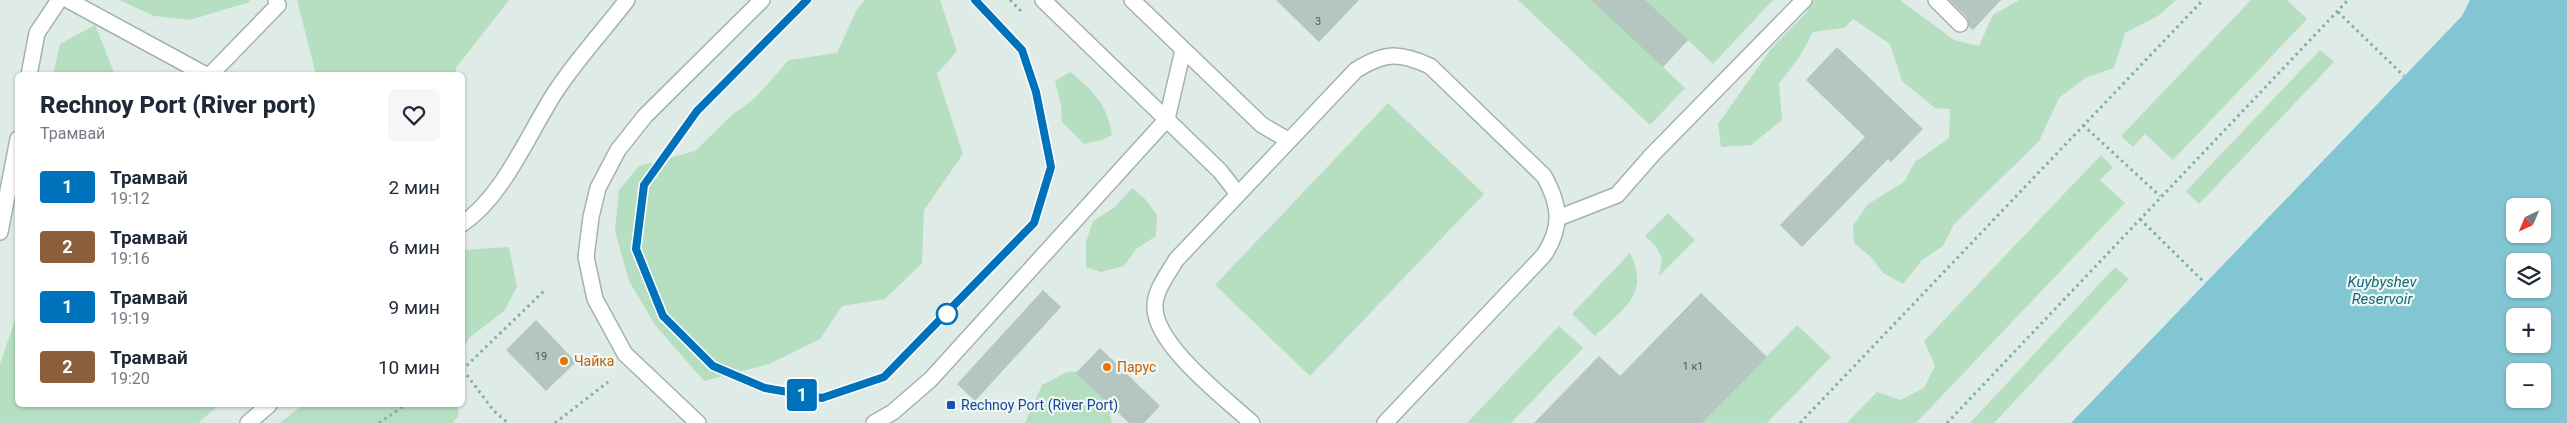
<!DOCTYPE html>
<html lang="ru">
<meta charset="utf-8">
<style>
:root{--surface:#fff;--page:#f6f6f7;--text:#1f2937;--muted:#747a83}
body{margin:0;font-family:Roboto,sans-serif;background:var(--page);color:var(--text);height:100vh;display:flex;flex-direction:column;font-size:19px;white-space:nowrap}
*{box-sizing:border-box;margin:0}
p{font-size:16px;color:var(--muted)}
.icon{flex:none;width:28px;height:28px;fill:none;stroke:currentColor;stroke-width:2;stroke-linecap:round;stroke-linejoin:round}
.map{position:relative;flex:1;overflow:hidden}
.sheet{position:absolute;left:15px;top:72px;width:450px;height:335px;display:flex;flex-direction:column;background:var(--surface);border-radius:8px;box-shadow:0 1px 4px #0004}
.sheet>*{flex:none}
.badge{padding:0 10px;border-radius:4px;font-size:18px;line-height:32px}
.needle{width:32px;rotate:224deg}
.fabs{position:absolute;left:2506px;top:198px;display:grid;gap:10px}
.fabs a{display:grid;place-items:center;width:45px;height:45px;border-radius:8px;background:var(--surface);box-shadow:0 1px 4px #0004;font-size:25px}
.map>.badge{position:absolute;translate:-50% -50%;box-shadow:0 0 0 2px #fff}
.round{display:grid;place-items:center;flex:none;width:52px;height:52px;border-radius:8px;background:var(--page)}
.overview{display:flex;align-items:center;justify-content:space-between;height:85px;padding:0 25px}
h1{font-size:24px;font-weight:800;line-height:38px}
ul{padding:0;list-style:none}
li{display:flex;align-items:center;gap:15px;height:60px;padding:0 25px}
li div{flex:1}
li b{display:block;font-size:19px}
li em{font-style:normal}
li .badge{min-width:55px;font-weight:700;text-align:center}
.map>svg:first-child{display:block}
</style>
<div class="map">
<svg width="2567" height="423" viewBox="0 0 2567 423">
<rect width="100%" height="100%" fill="#dfebe6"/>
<g fill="#b6dec1">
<path d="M119 0H249L250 2 190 20 154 16Z"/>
<path d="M297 0H509L456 68V75H316Z"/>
<path d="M865 0H940L957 51 937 74 963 154 924 210 922 263 885 299 842 306 820 339 769 364 704 381 655 325 629 281 615 231 619 190 639 166 695 151 732 115 755 98 789 60 837 53 857 9Z"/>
<path d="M1518 0H1773L1713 64 1688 40 1663 67 1685 88 1650 125Z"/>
<path d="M1814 0H1900L1954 40 1979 46 1993 15 2019 0H2176L2158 16 2125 33 2114 68 2085 78 2059 98 2039 141 1954 224 1943 246 1922 260 1903 284 1883 273 1871 257 1854 243 1853 226 1868 204 1904 182 1915 162 1949 138 1950 109 1935 108 1902 81 1890 44 1853 19 1844 28 1813 32 1800 56 1779 84 1782 120 1751 145 1721 147 1718 124 1771 49 1806 13Z"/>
<path d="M2251 0H2287L2307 19 2173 160 2145 134 2133 147 2121 136Z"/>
<path d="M95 25 115 75H53L60 44Z"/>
<path d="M2320 50 2334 62 2199 204 2186 191Z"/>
<path d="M1070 72C1093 90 1108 106 1112 135L1102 140 1084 144 1062 122 1061 105 1055 81Z"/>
<path d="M1388 103 1484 194 1310 376 1215 285Z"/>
<path d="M2101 155 2113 167 2100 180 2125 203 1916 423H1847L1877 392 1901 400 1924 388 1935 366 1924 341Z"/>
<path d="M1132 188 1145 199 1157 215 1156 236 1136 249 1124 266 1101 272 1086 267V242L1093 221 1115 207Z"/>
<path d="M1668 213 1695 240 1659 276 1662 258 1655 245 1645 236Z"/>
<path d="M509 247 517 287 504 311 469 338 463 351V250Z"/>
<path d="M1630 253C1651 295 1622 309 1595 336L1572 314Z"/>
<path d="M2115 267 2129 279 1994 423H1970Z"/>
<path d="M17 314 18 405H219L198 423H0V364Z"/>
<path d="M1797 325 1831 357 1767 423H1702Z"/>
<path d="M1559 326 1583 348 1511 423H1467Z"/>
<path d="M1095 371 1107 399 1112 423H1025L1042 385 1067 372Z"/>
<path d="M302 405H457L459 414 453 423H280Z"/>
</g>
<path fill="#83c6d3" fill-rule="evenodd" d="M2470 0H2567V423H2071L2462 16ZM2515 206H2542V234H2515ZM2515 261H2542V289H2515ZM2515 316H2542V344H2515ZM2515 371H2542V399H2515Z"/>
<g fill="#b4c6bf">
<path d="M1276 0H1359L1319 42Z"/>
<path d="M1591 0H1645L1688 40 1663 67Z"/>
<path d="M1949 0H2001L1973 30 1969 27 1967 17Z"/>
<path d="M1837 47 1923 129 1891 162 1888 159 1802 247 1780 225 1865 137 1806 80Z"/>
<path d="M1043 290 1061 307 975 401 957 384Z"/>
<path d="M1701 293 1767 357 1702 423H1534L1599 356 1620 376Z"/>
<path d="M536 320 576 362 546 391 506 350Z"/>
<path d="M1100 348 1160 406 1144 423H1129L1076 373Z"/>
</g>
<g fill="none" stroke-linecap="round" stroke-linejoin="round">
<g stroke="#a2b3ad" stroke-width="18">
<g id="minor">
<path d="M68 0 206 75"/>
<path d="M1043 0 1220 171 1238 194"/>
<path d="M1132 0 1262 125 1288 140"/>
<path d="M1936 0 1960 24"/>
<path d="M29 75 37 33 59 0"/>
<path d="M210 75 278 5 276 0"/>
<path d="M1558 218 1617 195 1652 155 1804 0"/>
<path d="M462 224C504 196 529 132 556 91 577 59 604 30 627 0"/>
<path d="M0 232 18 139"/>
<path d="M248 423 269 405"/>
<path d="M698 423 625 354 595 299 586 257 591 217 598 188 618 150 645 116 762 0"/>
<path d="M874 423 893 412 931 379 1167 119 1183 50"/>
<path d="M1252 423C1225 398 1156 346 1155 308 1154 291 1168 274 1176 260L1356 70C1385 52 1399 52 1430 66L1544 176C1560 205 1563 226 1544 255L1385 423"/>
</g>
</g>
<g stroke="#7eb0a1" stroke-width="3" stroke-dasharray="2.5 4" stroke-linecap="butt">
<path d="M1010 0 1022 12"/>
<path d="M2338 12 2404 76"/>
<path d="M2083 125 2160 196"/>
<path d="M2140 219 2205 283"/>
<path d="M462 370 544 291"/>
<path d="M463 370 494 411 508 423"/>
<path d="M379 423 405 405"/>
<path d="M555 423 608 382"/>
<path d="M1800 423 2203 0"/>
<path d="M1947 423 2348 0"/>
</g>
<use href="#minor" stroke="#fff" stroke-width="15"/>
<path stroke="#597870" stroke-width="1" d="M807 0 697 111 644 185 636 249 663 316 713 366 765 388 822 398 884 377 1034 223 1051 167 1036 92 1021 50 975 0"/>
</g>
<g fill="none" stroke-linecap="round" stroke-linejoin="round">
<g stroke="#fff" stroke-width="11">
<path id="line" d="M807 0 697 111 644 185 636 249 663 316 713 366 765 388 822 398 884 377 1034 223 1051 167 1036 92 1022 50 975 0"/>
</g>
<use href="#line" stroke="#0072bc" stroke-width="8"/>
</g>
<circle fill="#fff" stroke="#0072bc" stroke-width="2.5" cx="947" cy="314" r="10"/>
<g fill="#e8710a" stroke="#eff8f3" stroke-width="2">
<circle cx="564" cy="361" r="5"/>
<circle cx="1107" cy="367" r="5"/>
</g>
<rect fill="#1a4fb4" stroke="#eff8f3" stroke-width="2" x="946" y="400" width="10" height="10" rx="2.5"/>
<g text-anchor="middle" stroke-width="4.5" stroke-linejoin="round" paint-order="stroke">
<g font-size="11" fill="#445e57">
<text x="1318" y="25">3</text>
<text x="541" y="360">19</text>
<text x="1693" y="370">1 к1</text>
</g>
<g font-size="14" fill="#c56008" stroke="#eff8f3" text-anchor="start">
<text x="574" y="366">Чайка</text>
<text x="1117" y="372">Парус</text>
</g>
<g font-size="14" fill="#164399" stroke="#eff8f3" text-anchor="start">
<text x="961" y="410">Rechnoy Port (River Port)</text>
</g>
<g font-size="15" font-style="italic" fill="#17687a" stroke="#eff8f3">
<text x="2382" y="287">Kuybyshev<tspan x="2382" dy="17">Reservoir</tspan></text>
</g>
</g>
</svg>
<div class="fabs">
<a><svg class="needle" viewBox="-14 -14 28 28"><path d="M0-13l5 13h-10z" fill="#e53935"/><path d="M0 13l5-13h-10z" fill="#747a83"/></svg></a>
<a><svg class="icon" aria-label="layers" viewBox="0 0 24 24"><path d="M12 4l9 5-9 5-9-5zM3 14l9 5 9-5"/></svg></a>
<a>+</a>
<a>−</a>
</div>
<b class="badge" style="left:802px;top:395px;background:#0072bc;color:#fff">1</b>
<section class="sheet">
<div class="overview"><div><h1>Rechnoy Port (River port)</h1><p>Трамвай</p></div><a class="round"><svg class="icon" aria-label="heart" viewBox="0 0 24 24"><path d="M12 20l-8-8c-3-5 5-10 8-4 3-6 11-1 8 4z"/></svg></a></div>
<ul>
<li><span class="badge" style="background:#0072bc;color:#fff">1</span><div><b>Трамвай</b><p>19:12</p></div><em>2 мин</em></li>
<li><span class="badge" style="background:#8b5e3c;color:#fff">2</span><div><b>Трамвай</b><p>19:16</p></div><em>6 мин</em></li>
<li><span class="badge" style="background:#0072bc;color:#fff">1</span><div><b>Трамвай</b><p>19:19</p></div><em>9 мин</em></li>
<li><span class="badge" style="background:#8b5e3c;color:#fff">2</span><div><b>Трамвай</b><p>19:20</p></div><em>10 мин</em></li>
</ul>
</section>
</div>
